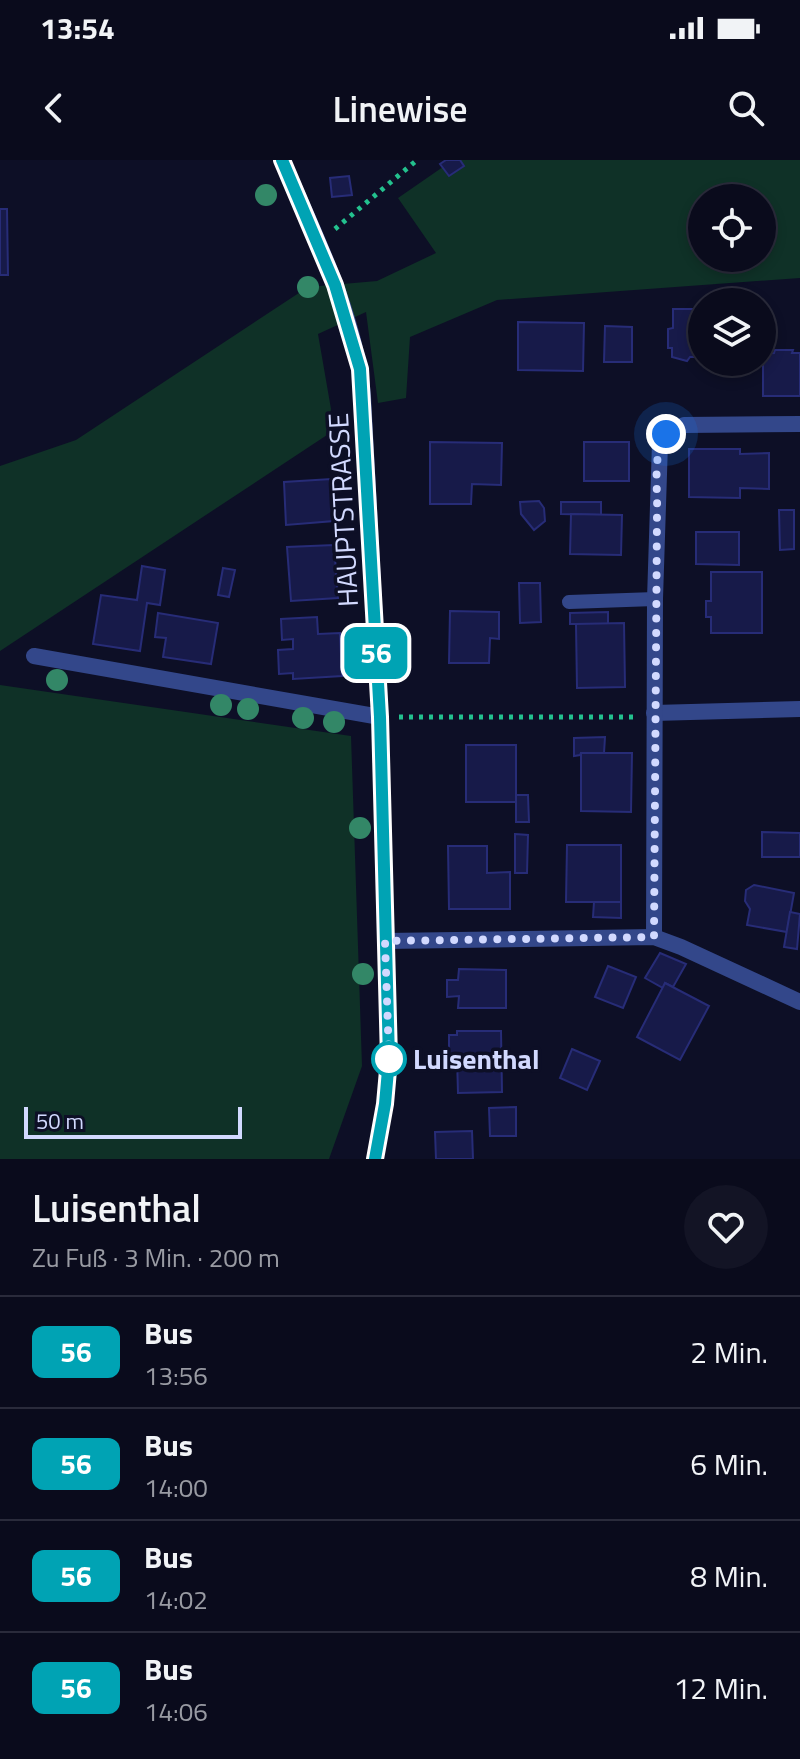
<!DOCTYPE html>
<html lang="de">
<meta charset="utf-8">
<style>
:root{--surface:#0a0b1c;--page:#131425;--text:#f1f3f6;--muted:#999ba3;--line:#2a2b3b}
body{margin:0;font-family:"Titillium Web",sans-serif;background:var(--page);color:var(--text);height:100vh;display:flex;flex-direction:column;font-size:30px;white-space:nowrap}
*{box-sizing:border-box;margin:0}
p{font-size:26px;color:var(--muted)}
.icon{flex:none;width:44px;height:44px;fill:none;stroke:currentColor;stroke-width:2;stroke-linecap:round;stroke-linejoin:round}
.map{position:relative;height:999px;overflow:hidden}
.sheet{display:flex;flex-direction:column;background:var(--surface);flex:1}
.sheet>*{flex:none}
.badge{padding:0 16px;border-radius:12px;font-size:28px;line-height:52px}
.tools{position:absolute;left:688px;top:24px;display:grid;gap:16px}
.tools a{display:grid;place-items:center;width:88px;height:88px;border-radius:50%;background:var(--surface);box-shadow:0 4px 12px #0003,0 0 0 2px var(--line);font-size:40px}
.scale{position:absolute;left:24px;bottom:20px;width:218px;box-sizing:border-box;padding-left:8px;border:4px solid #d2d9ff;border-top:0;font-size:22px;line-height:28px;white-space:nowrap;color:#d2d9ff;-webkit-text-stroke:6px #0d0f26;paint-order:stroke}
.you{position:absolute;width:40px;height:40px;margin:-20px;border:6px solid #fff;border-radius:50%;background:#1a73e8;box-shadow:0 0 0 12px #1a73e833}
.map>.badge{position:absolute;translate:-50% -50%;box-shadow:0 0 0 4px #fff}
.round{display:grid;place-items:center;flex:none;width:84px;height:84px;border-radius:42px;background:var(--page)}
.summary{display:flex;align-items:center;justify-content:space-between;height:136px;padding:0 32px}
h1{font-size:38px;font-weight:600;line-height:60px}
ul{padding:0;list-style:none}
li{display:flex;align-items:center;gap:24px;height:112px;padding:0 32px;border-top:2px solid var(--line)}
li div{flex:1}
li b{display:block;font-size:30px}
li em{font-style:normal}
li .badge{min-width:88px;font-weight:700;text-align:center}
.status{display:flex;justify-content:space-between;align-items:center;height:56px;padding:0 40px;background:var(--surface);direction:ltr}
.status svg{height:22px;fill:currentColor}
header{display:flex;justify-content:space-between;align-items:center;height:104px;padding:0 32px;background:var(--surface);font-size:36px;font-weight:600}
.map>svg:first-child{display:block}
</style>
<div class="status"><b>13:54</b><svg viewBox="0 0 49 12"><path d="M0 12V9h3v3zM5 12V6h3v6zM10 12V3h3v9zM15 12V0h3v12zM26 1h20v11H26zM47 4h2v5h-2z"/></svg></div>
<header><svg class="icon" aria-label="back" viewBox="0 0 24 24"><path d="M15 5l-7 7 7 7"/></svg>Linewise<svg class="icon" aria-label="search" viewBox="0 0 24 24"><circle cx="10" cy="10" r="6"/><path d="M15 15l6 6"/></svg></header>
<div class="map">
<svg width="800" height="999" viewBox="0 0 800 999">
<rect width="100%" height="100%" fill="#0d0f26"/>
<g fill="#0f3127" fill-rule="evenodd">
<path d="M453 0H800V118L497 140 410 177 406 238 378 243 366 152 318 174 331 249 327 275 0 491V306L76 280 308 127 377 121 436 93 398 38ZM702 38H762V98H702Z"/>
<path d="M0 525 351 576 362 906 329 999H0Z"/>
</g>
<g fill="#171a49" stroke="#272c77" stroke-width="2">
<path d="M446 0H460L464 6 449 16 440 4Z"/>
<path d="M349 16 352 35 332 37 330 18Z"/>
<path d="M0 49H7L8 115H0Z"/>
<path d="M673 149H702V197H690L687 201 672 197V188H668V169L673 168Z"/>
<path d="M518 162 584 163 583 211 518 210Z"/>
<path d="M605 166 632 167V202H604Z"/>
<path d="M775 190H793L792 193H800V236H763V194L774 193Z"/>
<path d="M430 282 502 283 501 325 472 324 471 344H430Z"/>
<rect x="584" y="282" width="45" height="39"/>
<path d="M689 289H740V294L769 293V329L740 328V338L689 337Z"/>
<path d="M331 319 334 361 286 365 284 322Z"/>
<path d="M539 341 544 348 545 361 534 370 521 354 520 342Z"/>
<path d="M561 342H601V355L561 354Z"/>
<path d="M779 350H794V389L780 390Z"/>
<path d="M571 354 622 355 621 395 570 394Z"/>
<path d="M696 372H739V405L696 404Z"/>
<path d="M334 385 338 438 291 441 287 387Z"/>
<path d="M142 406 165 410 160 445 147 443 140 491 93 484 101 435 137 440Z"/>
<path d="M223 408 235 410 229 437 218 435Z"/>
<path d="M711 412H762V473H711V457H706V441H711Z"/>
<path d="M519 423H540L541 462 520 463Z"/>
<path d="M450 451 499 452V479L490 478 489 503H449Z"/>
<path d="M608 452V464H570V453Z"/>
<path d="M158 453 218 463 211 504 163 497 166 478 155 477Z"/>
<path d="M317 457 318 474 340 473 342 516 293 519V513L279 514 278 490 293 489V479L282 480 281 459Z"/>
<path d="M624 463 625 527 577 528 576 464Z"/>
<path d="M605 577 604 593H581L580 595 574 596V578Z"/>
<rect x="466" y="585" width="50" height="57"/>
<path d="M581 593H632L631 652 581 651Z"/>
<path d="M516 635H528L529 662H516Z"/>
<path d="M762 672 800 673V697H762Z"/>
<path d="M515 674 528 675 527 713H515Z"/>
<path d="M567 685H621V742H566Z"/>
<path d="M448 686H487V713L510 712V749H449Z"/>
<path d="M754 725 794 733 787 772 747 765 750 749 745 741 746 730Z"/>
<path d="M594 742H621V758L593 757Z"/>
<path d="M790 752 800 754 797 789 784 787Z"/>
<path d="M660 793 686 804 673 827 665 823 663 828 645 818Z"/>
<path d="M608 806 636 817 623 848 595 837Z"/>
<path d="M459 809 506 810V848H458L459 836 447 837V820H458Z"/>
<path d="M665 823 709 846 680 900 637 877Z"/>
<path d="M457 871H501L502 932 458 933 457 897H449V875H457Z"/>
<path d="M572 889 600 901 587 930 560 918Z"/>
<path d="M516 947V976H490L489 948Z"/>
<path d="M472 971 473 999H436L435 972Z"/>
</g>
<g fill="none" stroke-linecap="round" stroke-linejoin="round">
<g stroke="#23c18e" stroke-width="5" stroke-dasharray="4 6" stroke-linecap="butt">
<path d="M335 69 417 0"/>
<path d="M399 557H633"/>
</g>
<path stroke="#33478a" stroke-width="14" d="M569 442 655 439"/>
<g stroke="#33478a" stroke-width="16">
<path d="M282 0C315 75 355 153 363 236L380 557 389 899 385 944 375 999"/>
<path d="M34 496 380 557"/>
<path d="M654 553 800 549"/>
<path d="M654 777 655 439 660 283 670 271 684 265 800 264"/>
<path d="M385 781 654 777 681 787 800 842"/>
</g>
</g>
<g fill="#338767">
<circle cx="266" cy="35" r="11"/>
<circle cx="308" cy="127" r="11"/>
<circle cx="57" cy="520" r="11"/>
<circle cx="221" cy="545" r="11"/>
<circle cx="248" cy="549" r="11"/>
<circle cx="303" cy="558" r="11"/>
<circle cx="334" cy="562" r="11"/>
<circle cx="360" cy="668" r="11"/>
<circle cx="363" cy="814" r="11"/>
</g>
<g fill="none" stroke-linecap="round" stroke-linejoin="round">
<g stroke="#fff" stroke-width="18">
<path id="line" d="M282 0 335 125 360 209 380 557 389 899 385 944 375 999"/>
</g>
<use href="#line" stroke="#00a3b4" stroke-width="12"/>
<path stroke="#d2d9ff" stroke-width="8" stroke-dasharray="0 14.4" d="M389 899 385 781 654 777 657 353C658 329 652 294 666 274"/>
</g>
<circle fill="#fff" stroke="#00a3b4" stroke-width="4" cx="389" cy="899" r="16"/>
<g text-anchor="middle" stroke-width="7" stroke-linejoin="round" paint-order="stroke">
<g font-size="28" fill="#d2d9ff" stroke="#0d0f26">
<text transform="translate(343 350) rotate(-93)" y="10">HAUPTSTRASSE</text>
</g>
<g font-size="28" font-weight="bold" fill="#d2d9ff" stroke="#0d0f26" text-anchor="start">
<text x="413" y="909">Luisenthal</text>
</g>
</g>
</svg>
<div class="tools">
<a><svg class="icon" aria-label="locate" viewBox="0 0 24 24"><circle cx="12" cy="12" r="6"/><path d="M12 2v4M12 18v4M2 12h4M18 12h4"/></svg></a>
<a><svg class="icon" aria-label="layers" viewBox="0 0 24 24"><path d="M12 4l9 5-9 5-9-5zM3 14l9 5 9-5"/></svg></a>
</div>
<div class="scale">50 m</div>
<div class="you" style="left:666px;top:274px"></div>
<b class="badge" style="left:376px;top:493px;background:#00a3b4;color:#fff">56</b>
</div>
<section class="sheet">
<div class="summary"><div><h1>Luisenthal</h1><p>Zu Fuß · 3 Min. · 200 m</p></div><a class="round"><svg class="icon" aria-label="heart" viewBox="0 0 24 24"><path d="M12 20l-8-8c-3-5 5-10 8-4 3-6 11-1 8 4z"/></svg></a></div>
<ul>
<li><span class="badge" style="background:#00a3b4;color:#fff">56</span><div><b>Bus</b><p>13:56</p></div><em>2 Min.</em></li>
<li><span class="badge" style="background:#00a3b4;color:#fff">56</span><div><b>Bus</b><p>14:00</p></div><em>6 Min.</em></li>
<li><span class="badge" style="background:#00a3b4;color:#fff">56</span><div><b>Bus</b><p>14:02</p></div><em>8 Min.</em></li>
<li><span class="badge" style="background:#00a3b4;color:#fff">56</span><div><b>Bus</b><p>14:06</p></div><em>12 Min.</em></li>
</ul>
</section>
